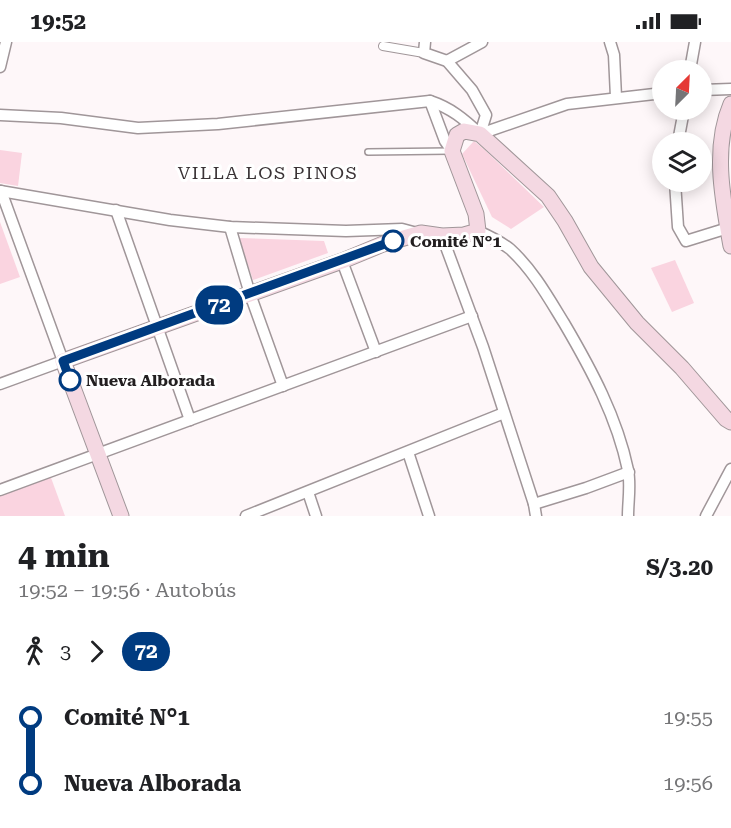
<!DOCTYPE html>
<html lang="es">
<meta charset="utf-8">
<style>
:root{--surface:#fff;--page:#f2f2f2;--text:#202124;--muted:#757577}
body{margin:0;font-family:"Roboto Serif",serif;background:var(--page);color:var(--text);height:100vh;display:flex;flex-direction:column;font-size:22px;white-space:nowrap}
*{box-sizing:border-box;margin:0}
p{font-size:20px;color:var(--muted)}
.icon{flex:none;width:33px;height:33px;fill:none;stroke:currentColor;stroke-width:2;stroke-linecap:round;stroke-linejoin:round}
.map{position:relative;height:474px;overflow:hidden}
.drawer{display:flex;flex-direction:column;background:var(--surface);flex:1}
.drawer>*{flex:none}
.badge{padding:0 12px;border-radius:20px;font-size:21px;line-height:39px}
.needle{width:39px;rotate:24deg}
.tools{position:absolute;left:652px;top:18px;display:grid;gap:12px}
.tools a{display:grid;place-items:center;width:60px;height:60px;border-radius:50%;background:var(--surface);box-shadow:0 3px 15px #0003;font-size:30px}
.map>.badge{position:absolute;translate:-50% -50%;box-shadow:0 0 0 3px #fff}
.legs{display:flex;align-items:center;gap:9px;height:66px;padding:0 18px;font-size:20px}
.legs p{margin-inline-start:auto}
.head{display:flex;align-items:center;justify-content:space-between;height:102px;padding:0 18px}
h1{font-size:33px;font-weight:700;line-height:45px}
ul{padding:0 18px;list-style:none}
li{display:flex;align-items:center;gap:21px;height:66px;font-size:22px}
li i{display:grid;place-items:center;width:9px;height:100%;margin:0 8px;background:currentColor}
li i::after{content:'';width:15px;height:15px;margin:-8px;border:4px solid;border-radius:50%;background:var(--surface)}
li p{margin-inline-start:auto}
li:first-child i{background:linear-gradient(#0000 50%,currentColor 0)}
li:last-child i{background:linear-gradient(currentColor 50%,#0000 0)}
.status{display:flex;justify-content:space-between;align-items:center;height:42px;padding:0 30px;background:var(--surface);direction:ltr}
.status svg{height:16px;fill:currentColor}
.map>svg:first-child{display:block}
</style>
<div class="status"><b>19:52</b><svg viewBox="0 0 49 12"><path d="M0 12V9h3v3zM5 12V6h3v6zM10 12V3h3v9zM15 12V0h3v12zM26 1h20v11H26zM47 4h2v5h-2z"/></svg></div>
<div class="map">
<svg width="731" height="474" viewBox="0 0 731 474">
<rect width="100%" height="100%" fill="#fef7f9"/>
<g fill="#fad4e0">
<path d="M474 99 485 108 544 165 511 187 492 175 462 112Z"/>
<path d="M0 108 22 111 18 144 0 141Z"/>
<path d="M0 180 20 235 0 242Z"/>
<path d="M239 196 324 199 328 211 253 238Z"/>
<path d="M675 218 694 261 672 270 651 226Z"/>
<path d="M50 433 65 474H0V452Z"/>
</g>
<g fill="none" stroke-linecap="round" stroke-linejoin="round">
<g stroke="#a09699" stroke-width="8">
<path id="service" d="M368 110 450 109"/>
</g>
<g stroke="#a09699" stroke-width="10">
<path id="pedestrian" d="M383 4 424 11"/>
</g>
<g stroke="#a09699" stroke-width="13">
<g id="minor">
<path d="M425 0 424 11 447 19 472 48 486 73 480 92"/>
<path d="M610 0 614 13 616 55"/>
<path d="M447 19 482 0"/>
<path d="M0 25 6 0"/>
<path d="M690 28 695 0"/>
<path d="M702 48 731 47"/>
<path d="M430 59 445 99 452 109"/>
<path d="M0 73 61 76 138 86 218 82 430 59C451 66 464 77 480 92"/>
<path d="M480 92 567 62 663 51"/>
<path d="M678 100 684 68"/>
<path d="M675 140 678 185 686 199 728 186"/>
<path d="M0 149 170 178 230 185 346 189 402 187 417 191"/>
<path d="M116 168 190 378"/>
<path d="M230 185 250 252 283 344"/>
<path d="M478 189C489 194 500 199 510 207 533 228 548 255 564 281 591 327 617 375 628 428 631 443 628 459 628 474"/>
<path d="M442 194 483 305 534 462 536 474"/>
<path d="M342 219 376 310"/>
<path d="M0 342 63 319 1 149"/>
<path d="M408 410 429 474"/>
<path d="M0 448 472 274"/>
<path d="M308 450 316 474"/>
<path d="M534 462 586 446 629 430"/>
<path d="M246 474 504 371"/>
<path d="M706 474 731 427"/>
</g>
</g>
<g stroke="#a09699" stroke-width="17">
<g id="secondary">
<path d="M731 62C712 106 723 159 731 204"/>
<path d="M121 474 63 319 342 219 383 202 421 191 442 194 464 193 478 189 476 172 452 109 457 93 464 89 480 92 548 154 565 179 591 225 637 281 682 326 726 377 731 380"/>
</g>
</g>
<use href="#service" stroke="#fff" stroke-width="5"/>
<use href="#pedestrian" stroke="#fff" stroke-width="8"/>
<use href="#minor" stroke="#fff" stroke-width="10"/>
<use href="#secondary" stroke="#f4d8e2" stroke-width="15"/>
</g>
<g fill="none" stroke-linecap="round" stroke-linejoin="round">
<g stroke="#fff" stroke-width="14">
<path id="line-1" d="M70 338 63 319 393 199"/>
</g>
<use href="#line-1" stroke="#003b80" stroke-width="9"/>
</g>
<g fill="#fff" stroke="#003b80" stroke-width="3">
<circle cx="393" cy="199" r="10"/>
<circle cx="70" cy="338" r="10"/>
</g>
<g text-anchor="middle" stroke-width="6" stroke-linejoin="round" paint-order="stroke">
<g font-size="16" font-weight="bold" fill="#221f20" stroke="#fff" text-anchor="start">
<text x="410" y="205">Comité N°1</text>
<text x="86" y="344">Nueva Alborada</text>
</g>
<g font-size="18" letter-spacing="1.5" fill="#3a3235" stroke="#fff">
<text x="268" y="137">VILLA LOS PINOS</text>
</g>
</g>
</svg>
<div class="tools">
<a><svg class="needle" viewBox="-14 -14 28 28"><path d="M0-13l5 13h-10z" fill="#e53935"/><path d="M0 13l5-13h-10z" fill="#757577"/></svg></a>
<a><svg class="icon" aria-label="layers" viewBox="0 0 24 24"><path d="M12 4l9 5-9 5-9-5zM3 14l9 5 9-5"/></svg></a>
</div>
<b class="badge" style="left:219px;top:263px;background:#003b80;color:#fff">72</b>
</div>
<section class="drawer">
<div class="head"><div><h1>4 min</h1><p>19:52 – 19:56 · Autobús</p></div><b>S/3.20</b></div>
<div class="legs"><svg class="icon" aria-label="walk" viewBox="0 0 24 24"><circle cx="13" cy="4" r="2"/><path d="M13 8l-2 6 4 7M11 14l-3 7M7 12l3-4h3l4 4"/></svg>3<svg class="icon" aria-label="forward" viewBox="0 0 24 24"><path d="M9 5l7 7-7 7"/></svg><b class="badge" style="background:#003b80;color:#fff">72</b></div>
<ul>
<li><i style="color:#003b80"></i><b>Comité N°1</b><p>19:55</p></li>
<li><i style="color:#003b80"></i><b>Nueva Alborada</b><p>19:56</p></li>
</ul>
</section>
